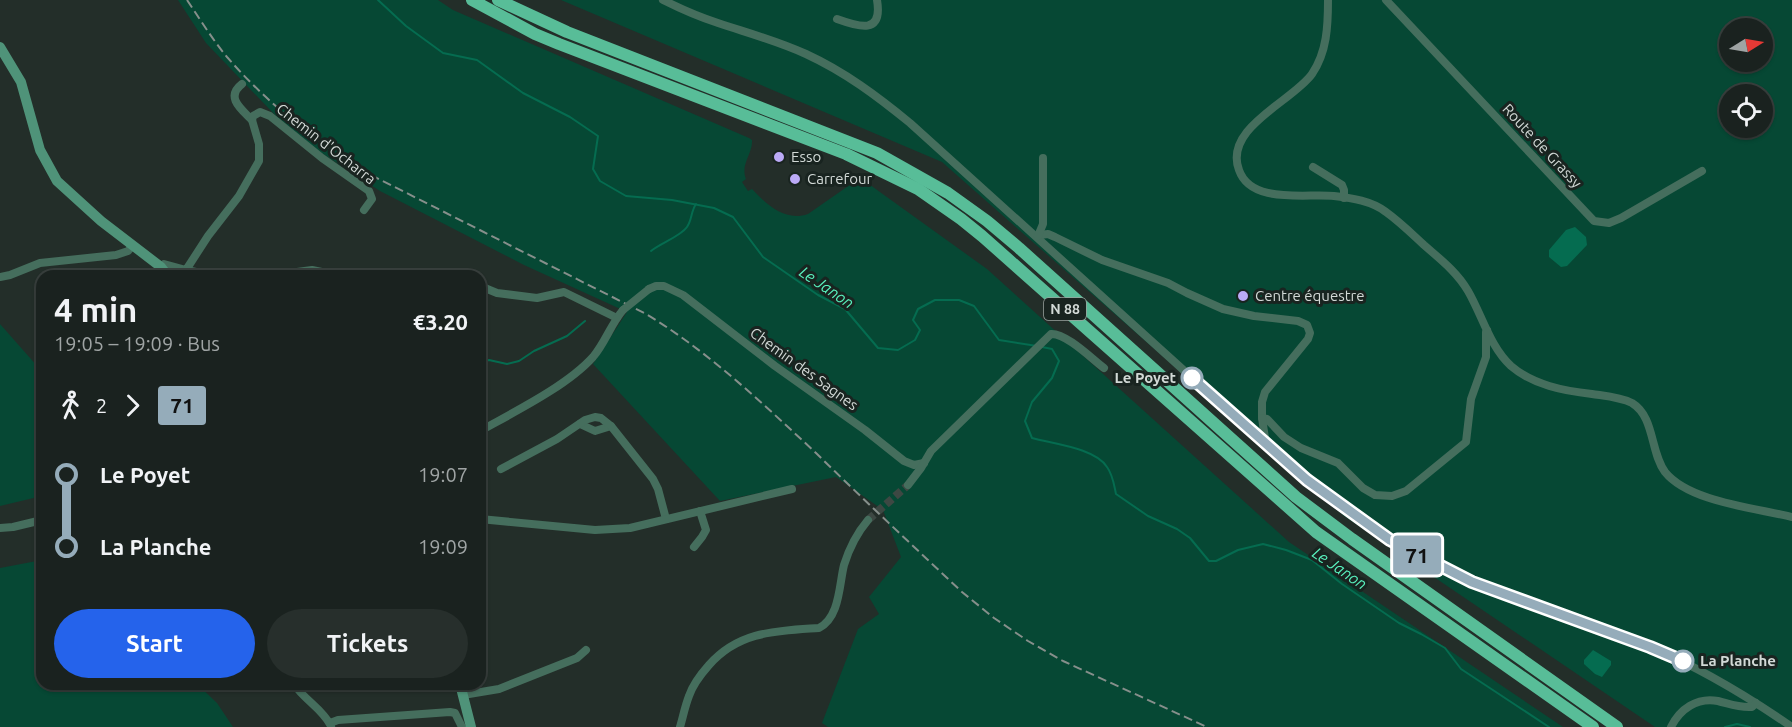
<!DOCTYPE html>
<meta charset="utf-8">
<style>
:root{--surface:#1a221f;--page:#272f2c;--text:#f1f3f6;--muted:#9fa4a4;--line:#383f3d;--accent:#2563eb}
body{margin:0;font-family:Ubuntu,sans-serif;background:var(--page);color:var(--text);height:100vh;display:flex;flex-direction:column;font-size:22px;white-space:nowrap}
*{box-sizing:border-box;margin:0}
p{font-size:20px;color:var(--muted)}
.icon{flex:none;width:33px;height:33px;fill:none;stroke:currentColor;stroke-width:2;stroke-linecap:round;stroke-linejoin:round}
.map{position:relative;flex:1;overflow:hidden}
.sheet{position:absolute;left:36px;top:270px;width:450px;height:420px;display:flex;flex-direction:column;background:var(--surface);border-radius:18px;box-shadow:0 2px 4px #0004,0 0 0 2px var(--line)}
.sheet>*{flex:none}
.badge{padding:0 12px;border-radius:4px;font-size:21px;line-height:39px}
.needle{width:39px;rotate:79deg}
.tools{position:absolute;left:1719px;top:18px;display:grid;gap:12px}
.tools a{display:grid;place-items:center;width:54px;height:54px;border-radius:50%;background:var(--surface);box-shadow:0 2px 4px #0004,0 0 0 2px var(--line);font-size:30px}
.map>.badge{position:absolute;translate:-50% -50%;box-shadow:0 0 0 3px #fff}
.legs{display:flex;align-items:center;gap:9px;height:66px;padding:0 18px;font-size:20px}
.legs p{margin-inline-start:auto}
.head{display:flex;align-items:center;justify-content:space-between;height:102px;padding:0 18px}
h1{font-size:33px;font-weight:700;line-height:45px}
.primary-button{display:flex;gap:12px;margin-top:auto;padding:12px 18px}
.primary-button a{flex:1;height:69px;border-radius:36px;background:var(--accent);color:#fff;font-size:24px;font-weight:700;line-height:69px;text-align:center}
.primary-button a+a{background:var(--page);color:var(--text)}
ul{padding:0 18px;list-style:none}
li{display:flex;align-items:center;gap:21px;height:72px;font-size:22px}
li i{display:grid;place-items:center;width:9px;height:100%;margin:0 8px;background:currentColor}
li i::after{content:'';width:15px;height:15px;margin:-8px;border:4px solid;border-radius:50%;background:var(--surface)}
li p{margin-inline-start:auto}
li:first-child i{background:linear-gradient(#0000 50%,currentColor 0)}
li:last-child i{background:linear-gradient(currentColor 50%,#0000 0)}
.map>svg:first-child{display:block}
</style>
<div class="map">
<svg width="1792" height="727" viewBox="0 0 1792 727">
<rect width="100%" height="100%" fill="#232e29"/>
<g fill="#064834" fill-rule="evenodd">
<path d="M178 0H438L453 10 749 138 752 140C753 154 740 164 746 179L742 182 748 191 752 189C767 205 785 222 808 214L854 182H866L987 269 1289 542 1563 727H828L822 723 858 629 879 614 869 597 901 557 883 510 836 477 720 501 593 364 627 312 524 265 380 191 317 150 275 115 206 43Z"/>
<path d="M561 0H1792V727H1655L1344 516 942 162ZM1730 28H1762V62H1730ZM1730 94H1762V128H1730Z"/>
<path d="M0 324 38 367 42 374V496L0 506Z"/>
<path d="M42 560V570L37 590 42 592V684H197L217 703 233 727H0V568Z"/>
</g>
<g fill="#056c50">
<path d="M1575 227 1586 237 1587 245 1567 266 1561 267 1549 257V250L1566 230Z"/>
<path d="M1593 650 1611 661V665L1602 677 1595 674 1584 664V660Z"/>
</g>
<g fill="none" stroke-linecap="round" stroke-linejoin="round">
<g stroke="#056c50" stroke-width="2">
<path d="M378 0 406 26 443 53 477 60 523 93 570 117 598 136 593 169 600 181 626 196 672 200 714 208 733 217 763 257 818 295 845 309 878 348 898 350 915 340 920 330 913 320 918 309 935 300H959L974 306 999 340 1037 346"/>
<path d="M651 251C661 243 681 236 687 227 692 220 691 211 696 204"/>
<path d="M1042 347 1052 349 1059 361 1052 378 1032 402 1025 421 1032 438C1053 444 1095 448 1107 467 1113 475 1114 485 1116 494L1148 516 1177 529 1190 538 1209 561H1216L1238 550 1263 544 1286 550 1312 560 1342 584 1399 623 1421 634 1445 648 1461 669 1549 727"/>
<path d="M480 361 489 360 507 364 519 361 534 351 567 336 585 321"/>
<path d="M1725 727 1737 724 1750 727"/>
</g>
<path stroke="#3d4843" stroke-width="8" stroke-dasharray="8 4" stroke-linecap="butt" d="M868 520 908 485"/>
<g stroke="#456e5d" stroke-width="8">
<path d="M663 0C681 9 699 17 718 23 748 33 778 41 806 54 845 72 877 96 910 123 996 200 1082 278 1168 356 1239 420 1308 488 1390 539 1470 590 1563 613 1650 647 1701 668 1747 696 1792 727"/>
<path d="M1328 0C1328 26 1327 52 1312 74 1293 101 1223 128 1239 170 1251 205 1307 193 1334 196 1352 198 1372 201 1386 212 1400 222 1412 234 1424 245 1440 259 1457 272 1468 291 1482 315 1490 347 1511 366 1533 385 1564 391 1592 394 1605 396 1620 397 1632 403 1655 417 1650 452 1665 472 1689 502 1756 508 1792 517"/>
<path d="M1386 0 1594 221 1609 223 1621 218 1702 171"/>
<path d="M837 19C859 27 883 35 877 0"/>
<path d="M242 84C225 97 241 109 252 120"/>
<path d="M1313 167 1342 185 1344 190V198"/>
<path d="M1040 235 1048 234 1055 237 1102 260 1168 283 1187 293 1223 309 1254 316 1298 321 1307 325 1310 333 1308 339 1265 392 1262 402V418L1267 419 1284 437 1301 448 1338 463 1363 488 1375 495 1392 496 1406 491 1466 442 1471 399 1486 357V332L1487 330"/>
<path d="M1038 236 1043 224V158"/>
<path d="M161 267 164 264 186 270 208 236 239 196 259 161V144L252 120 253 116 260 112 270 116 322 158 369 191 372 199 364 210"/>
<path d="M181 276 186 270 206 274 227 276"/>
<path d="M267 276 312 270 341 276"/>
<path d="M0 277 10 275 40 263 116 255 128 251 132 246"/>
<path d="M480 286 497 293 537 298 564 292 617 318"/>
<path d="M649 289 656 286H664L683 295 775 366 865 430 904 461 914 465 924 463"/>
<path d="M1262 418 1265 438 1263 442"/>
<path d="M580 424 595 431 611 426"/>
<path d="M480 431C514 412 567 386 593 357 605 343 611 324 623 310"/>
<path d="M501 469 557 439 585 420 595 417 601 418 611 426 653 479 658 489 666 519"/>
<path d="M908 485 921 468 931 451 1051 334C1066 333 1092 359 1104 368"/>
<path d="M480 519 595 530 630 528 792 489"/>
<path d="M0 528 13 527 42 520"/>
<path d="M694 547 702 537 706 530 700 511"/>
<path d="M294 684C304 700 322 708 331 726"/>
<path d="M463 695 499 689 577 658 586 650"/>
<path d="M330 723 338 720 450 712 455 713 462 727"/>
<path d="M680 727C683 717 685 706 689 696 693 684 701 674 709 665 739 631 776 631 819 628 840 617 839 585 844 565 849 549 857 533 868 520"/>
<path d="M1671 727C1680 709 1697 697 1718 701 1730 704 1739 708 1752 707L1756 703"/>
</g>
<g stroke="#4f9379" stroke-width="10">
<path d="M0 47 21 82 40 150 57 181 101 221 161 267 168 276"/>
<path d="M460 684 471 727"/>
</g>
<g stroke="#58bd98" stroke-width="12">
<path d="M472 0 535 34 559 44 846 154 918 189 961 219 982 236 1316 532 1593 727"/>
<path d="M498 0 567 32 877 153 948 193 987 221 1019 248 1296 497 1352 539 1617 727"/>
</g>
<path stroke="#868f8b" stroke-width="2" stroke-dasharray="9 4.5" stroke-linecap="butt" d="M187 0C200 19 212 39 227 57 267 103 314 140 365 172L646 314C709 352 762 403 816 453 864 500 913 546 962 592L994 618 1028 641 1063 661 1207 727"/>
<path stroke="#456e5d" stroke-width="8" d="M623 310 649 289"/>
</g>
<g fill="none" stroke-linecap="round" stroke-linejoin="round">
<g stroke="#fff" stroke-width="14">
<path id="line-1" d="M1192 378 1307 480 1390 540 1472 582 1650 647 1683 661"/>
</g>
<use href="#line-1" stroke="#95acba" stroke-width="9"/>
</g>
<g fill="#bbaaf6" stroke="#192420" stroke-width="2">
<circle cx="779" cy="157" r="6"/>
<circle cx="795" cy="179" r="6"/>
<circle cx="1243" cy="296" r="6"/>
</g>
<g fill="#fff" stroke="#95acba" stroke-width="3">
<circle cx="1192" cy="378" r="10"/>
<circle cx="1683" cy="661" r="10"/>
</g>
<g text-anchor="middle" stroke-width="6" stroke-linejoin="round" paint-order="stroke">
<rect fill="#192420" stroke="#9aa39f" stroke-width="1.5" x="1044" y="298" width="42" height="22" rx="4.5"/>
<g font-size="14" font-weight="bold" fill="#d2d9d6">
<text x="1065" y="314">N 88</text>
</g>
<g font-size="15" fill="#d2d9d6" stroke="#192420">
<text transform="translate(326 144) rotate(38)" y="5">Chemin d'Ocharra</text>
<text transform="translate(1542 146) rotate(47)" y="5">Route de Grassy</text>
<text transform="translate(804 369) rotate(36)" y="5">Chemin des Sagnes</text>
</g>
<g font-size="15" fill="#d2d9d6" stroke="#192420" text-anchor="start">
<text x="791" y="162">Esso</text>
<text x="807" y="184">Carrefour</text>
<text x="1255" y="301">Centre équestre</text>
</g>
<g font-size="15" font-weight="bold" fill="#d2d9d6" stroke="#192420" text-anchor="end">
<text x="1176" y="383">Le Poyet</text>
<text x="1700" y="666" text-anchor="start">La Planche</text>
</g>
<g font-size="16" font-style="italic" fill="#59f2be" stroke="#192420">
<text transform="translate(827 287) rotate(34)" y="6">Le Janon</text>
<text transform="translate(1340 568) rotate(34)" y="6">Le Janon</text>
</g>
</g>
</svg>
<div class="tools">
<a><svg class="needle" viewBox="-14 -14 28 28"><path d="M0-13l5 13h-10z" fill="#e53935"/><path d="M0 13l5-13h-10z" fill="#9fa4a4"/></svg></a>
<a><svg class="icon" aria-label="locate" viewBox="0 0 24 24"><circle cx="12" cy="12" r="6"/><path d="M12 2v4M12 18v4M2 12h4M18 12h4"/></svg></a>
</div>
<b class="badge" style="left:1417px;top:555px;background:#95acba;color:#111">71</b>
<section class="sheet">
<div class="head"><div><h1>4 min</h1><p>19:05 – 19:09 · Bus</p></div><b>€3.20</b></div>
<div class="legs"><svg class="icon" aria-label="walk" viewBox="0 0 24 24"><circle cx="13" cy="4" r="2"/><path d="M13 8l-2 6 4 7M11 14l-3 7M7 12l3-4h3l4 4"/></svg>2<svg class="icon" aria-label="forward" viewBox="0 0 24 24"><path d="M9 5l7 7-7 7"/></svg><b class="badge" style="background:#95acba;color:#111">71</b></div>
<ul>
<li><i style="color:#95acba"></i><b>Le Poyet</b><p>19:07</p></li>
<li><i style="color:#95acba"></i><b>La Planche</b><p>19:09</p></li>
</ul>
<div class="primary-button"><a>Start</a><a>Tickets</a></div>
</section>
</div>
